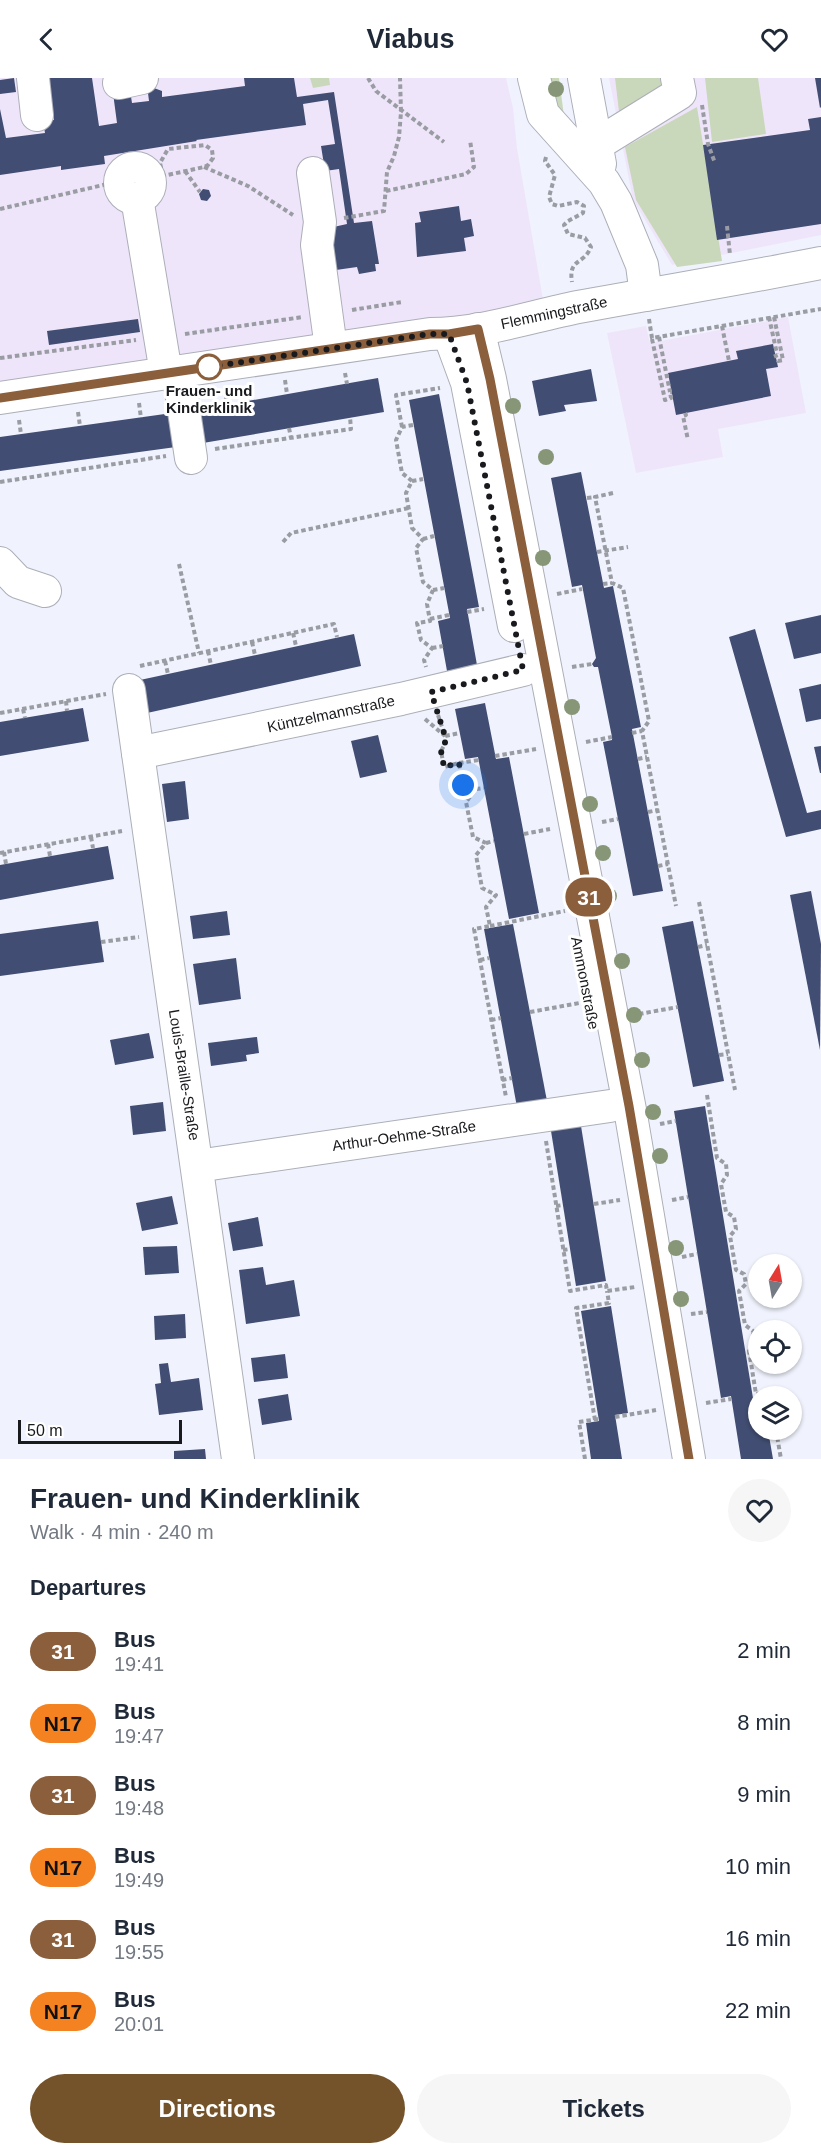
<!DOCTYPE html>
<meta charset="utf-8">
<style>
:root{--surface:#fff;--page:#f6f6f7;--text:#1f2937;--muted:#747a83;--accent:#74532a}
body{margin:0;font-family:Arial,sans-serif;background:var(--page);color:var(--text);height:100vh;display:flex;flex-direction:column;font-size:22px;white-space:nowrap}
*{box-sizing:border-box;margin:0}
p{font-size:20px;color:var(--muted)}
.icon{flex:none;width:33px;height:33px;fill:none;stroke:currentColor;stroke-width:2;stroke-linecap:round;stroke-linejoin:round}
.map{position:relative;height:1381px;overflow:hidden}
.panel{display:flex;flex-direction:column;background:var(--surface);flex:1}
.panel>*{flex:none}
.badge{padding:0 12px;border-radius:20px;font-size:21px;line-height:39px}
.needle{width:39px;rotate:11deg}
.fabs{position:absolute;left:748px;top:1176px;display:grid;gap:12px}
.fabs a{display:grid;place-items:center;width:54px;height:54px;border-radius:50%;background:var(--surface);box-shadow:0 2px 4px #0004;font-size:30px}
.scale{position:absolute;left:18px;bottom:15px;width:164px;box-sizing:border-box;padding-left:6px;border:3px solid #191a1d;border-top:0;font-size:16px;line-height:21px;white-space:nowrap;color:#191a1d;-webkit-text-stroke:4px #fff;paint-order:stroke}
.you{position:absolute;width:30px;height:30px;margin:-15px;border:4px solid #fff;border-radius:50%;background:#1a73e8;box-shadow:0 0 0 9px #1a73e833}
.map>.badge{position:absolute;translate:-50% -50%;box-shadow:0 0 0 3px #fff}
h2{padding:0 30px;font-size:22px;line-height:54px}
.round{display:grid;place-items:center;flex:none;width:63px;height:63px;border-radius:32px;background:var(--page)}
.summary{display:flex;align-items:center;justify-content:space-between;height:102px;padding:0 30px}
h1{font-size:28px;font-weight:800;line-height:45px}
.primary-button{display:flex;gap:12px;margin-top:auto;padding:12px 30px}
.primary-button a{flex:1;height:69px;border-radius:36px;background:var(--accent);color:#fff;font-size:24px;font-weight:800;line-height:69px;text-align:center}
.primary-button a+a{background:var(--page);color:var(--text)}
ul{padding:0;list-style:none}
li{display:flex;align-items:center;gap:18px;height:72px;padding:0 30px}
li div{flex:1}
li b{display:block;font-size:22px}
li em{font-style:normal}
li .badge{min-width:66px;font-weight:700;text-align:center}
header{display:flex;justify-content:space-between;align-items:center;height:78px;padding:0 30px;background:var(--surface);font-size:27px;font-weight:800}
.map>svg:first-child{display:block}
</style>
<header><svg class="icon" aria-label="back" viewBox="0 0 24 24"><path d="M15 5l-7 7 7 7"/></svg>Viabus<svg class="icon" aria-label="heart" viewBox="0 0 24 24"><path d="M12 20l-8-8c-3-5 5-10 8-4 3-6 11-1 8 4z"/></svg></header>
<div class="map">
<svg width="821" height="1381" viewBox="0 0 821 1381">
<rect width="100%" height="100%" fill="#f0f3fd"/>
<g fill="#efe5fa">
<path d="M0 0H506L513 30 517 70 545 233 0 320Z"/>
<path d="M609 0H821V157L672 187 633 122Z"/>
<path d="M788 239 806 335 718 351 723 379 636 395 607 255 646 248 650 265Z"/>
</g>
<g fill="#c9d8bb">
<path d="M310 0H329L330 7 313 10Z"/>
<path d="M548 0H559L564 38 553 23Z"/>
<path d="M615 0H664L666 15 620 42Z"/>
<path d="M705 0H758L766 56 712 64Z"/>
<path d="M697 29 722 183 677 189 636 122 625 69Z"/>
</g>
<g fill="#414d72">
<path d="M14 0 16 14 0 16V2Z"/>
<path d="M48 0H92L99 48 117 45 113 15 130 12 132 25 149 23 148 15 154 10 162 13V19L245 8 244 0H294L297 19 334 14 354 145 372 143 379 186H375L376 193 359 196 357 189 336 192 329 150 347 146 339 91 325 93 321 68 335 66 328 22 303 26 306 47 196 62 197 63 104 78 105 86 61 92V88L0 97V31L6 60 45 55 43 43 54 42Z"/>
<path d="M815 0H821V29L820 30Z"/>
<path d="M821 39V146L717 162 703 67 810 52 808 41Z"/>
<path d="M203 111 209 112 211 118 207 123 201 122 199 116Z"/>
<path d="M459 128 461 143 471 141 474 158 464 160 466 173 417 179 415 145 421 144 419 134Z"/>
<path d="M138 241 140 254 49 267 47 253Z"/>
<path d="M773 266 778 289 766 291 771 318 676 337 668 295 738 281 736 273Z"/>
<path d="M591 291 597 323 564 327 566 333 539 338 532 303Z"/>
<path d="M378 300 384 334 203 365 197 332Z"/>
<path d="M439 316 479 529 467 531 477 587 447 593 438 543 450 540 409 322Z"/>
<path d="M172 335 176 369 0 393V359Z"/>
<path d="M581 394 604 510 613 508 641 649 632 651 663 813 633 818 603 664 612 662V659L598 589H594L592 586 596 580 582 507 572 509 551 400Z"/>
<path d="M821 537V575L794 581 785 545Z"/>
<path d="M755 551 807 735 821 732V751L786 759 729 559Z"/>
<path d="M354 556 361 588 147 635 140 602Z"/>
<path d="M821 606V641L806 644 799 611Z"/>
<path d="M485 625 496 681 509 679 539 835 509 841 478 679 465 681 455 631Z"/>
<path d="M83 630 89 663 0 678V644Z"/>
<path d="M378 657 387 694 360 700 351 663Z"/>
<path d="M821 668V695H820L814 669Z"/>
<path d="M185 703 189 741 167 744 162 706Z"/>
<path d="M108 768 114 801 0 822V787Z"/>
<path d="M811 813 821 866 820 972 790 817Z"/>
<path d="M227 833 230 857 193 861 190 838Z"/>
<path d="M98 843 104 884 0 898V856Z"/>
<path d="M693 843 724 1003 693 1009 662 849Z"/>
<path d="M513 846 547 1023 517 1029 484 851Z"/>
<path d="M236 880 241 921 199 927 193 886Z"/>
<path d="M149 955 154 980 115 987 110 962Z"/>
<path d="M257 959 259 975 246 977 247 983 211 988 208 965Z"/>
<path d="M163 1024 166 1053 133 1057 130 1028Z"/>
<path d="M705 1028 753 1320 759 1319V1352H768L773 1381H741L731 1318 721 1320 674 1033Z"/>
<path d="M581 1048 606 1203 576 1208 551 1053Z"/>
<path d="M172 1118 178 1146 142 1153 136 1125Z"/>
<path d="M258 1139 263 1168 233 1173 228 1145Z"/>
<path d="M177 1168 179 1195 145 1197 143 1169Z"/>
<path d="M263 1189 266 1207 294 1202 300 1238 246 1246 239 1192Z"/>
<path d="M611 1228 628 1335 615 1337 622 1381H591L586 1345 599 1343 581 1233Z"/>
<path d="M185 1236 186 1260 155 1262 154 1238Z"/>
<path d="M285 1276 288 1300 254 1304 251 1280Z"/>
<path d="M168 1285 171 1304 199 1300 203 1332 159 1337 155 1306 161 1305 159 1286Z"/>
<path d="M288 1316 292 1342 262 1347 258 1321Z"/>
<path d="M205 1371 206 1381H174V1373Z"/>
</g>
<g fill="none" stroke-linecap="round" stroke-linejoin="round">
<g stroke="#acafb8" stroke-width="34">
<g id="minor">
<path d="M33 0 37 37"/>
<path d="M534 0 543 36 604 104 616 124 642 187 646 217"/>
<path d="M584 0 600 86"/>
<path d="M119 5 142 0"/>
<path d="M596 67 680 15 677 0"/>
<circle cx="135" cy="105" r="15"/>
<path d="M313 95 320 144 317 167 331 270"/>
<path d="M137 120 166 295"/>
<path d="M478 251 490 301 631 1037 689 1381"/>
<path d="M449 256 467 305 514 548"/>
<path d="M178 293 191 380"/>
<path d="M0 320 430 256C480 256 529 239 578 229 659 214 740 201 821 185"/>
<path d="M0 485 18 504 45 513"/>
<path d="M129 612C163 869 202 1125 238 1381"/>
<path d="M138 675 401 621 523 592"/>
<path d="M197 1088 610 1028"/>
</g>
</g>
<g stroke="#9a9ca3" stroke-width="4" stroke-dasharray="4.5 3" stroke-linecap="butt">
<path d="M368 0 376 13 444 64"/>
<path d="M702 27 708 66 715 85"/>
<path d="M130 74 134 90"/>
<path d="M546 79 545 83 555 97 549 119 552 126 558 128 577 124 584 128 583 135 568 143 564 147 568 156 585 160 591 169C584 187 568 180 572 204"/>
<path d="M204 89 248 108 293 137"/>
<path d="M185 93 200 114"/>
<path d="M154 100 204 89 208 87 213 80 212 72 205 67 168 71 160 85 163 98"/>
<path d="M386 113 466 96 474 89 470 62"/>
<path d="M0 131 116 104"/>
<path d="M344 140 384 133 387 94 394 78 399 59 401 34 400 0"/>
<path d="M727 148 730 177"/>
<path d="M352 232 402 224"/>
<path d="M769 239 777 276"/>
<path d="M774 239 783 282 778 283 775 276"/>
<path d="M649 241 652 260 821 231"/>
<path d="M722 248 729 283"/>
<path d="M185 256 303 239"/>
<path d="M659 259 670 314"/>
<path d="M652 261 665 322 671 320 670 314H672"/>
<path d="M0 280 136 262"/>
<path d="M345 295 347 306"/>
<path d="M285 302 287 316"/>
<path d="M225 311 227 326"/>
<path d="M139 325 141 340"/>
<path d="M78 334 80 348"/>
<path d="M685 335 686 337 683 338 688 362"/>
<path d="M19 342 21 356"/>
<path d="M413 347 402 349 396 362 402 395 412 403 406 415 412 450 423 461 416 470 423 504 433 512 427 526 430 543 417 545 421 562 432 570 424 582 426 589"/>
<path d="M402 349 396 317 440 310"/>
<path d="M289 350 291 360"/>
<path d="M215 371 351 351 350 339"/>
<path d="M412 403 423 401"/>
<path d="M0 404 166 378"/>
<path d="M613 415 595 419 612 505 623 510 649 643 642 653 676 828"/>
<path d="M587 420 595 419"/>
<path d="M423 461 434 458"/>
<path d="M283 464 291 455 409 430"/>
<path d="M597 474 628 469"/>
<path d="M179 486 199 575"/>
<path d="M603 506 612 505"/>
<path d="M433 512 444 510"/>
<path d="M557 516 582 511"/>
<path d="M467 534 484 531"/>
<path d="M430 541 449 537"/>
<path d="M293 555 296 568"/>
<path d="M252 564 255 577"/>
<path d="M432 570 443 568"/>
<path d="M208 573 211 587"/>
<path d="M165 583 168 596"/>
<path d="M140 588 334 546 337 559"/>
<path d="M572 589 592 586"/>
<path d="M66 623 67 633"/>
<path d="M23 631 25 640"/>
<path d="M0 635 106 616"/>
<path d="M438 637 445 658 460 655"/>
<path d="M425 641 445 658V666L441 673 444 689 459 685 463 707 476 711 466 724 473 759 486 765 476 777 482 810 496 817 486 829 490 848 474 851 506 1019"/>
<path d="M632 655 642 653"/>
<path d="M586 664 612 659"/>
<path d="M495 678 536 671"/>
<path d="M638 681 647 679"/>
<path d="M459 685 479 682"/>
<path d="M476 711 484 710"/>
<path d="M648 734 658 732"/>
<path d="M602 744 618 741"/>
<path d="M524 756 550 751"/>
<path d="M91 759 93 770"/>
<path d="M486 765 494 763"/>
<path d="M48 766 50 778"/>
<path d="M4 774 6 786"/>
<path d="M0 775 122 753"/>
<path d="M658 788 668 786"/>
<path d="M699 824 735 1012"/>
<path d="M490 848 565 833"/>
<path d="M101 864 139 859"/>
<path d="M698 869 707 867"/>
<path d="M480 882 489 880"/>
<path d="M530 934 585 924"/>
<path d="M639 936 678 929"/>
<path d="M491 942 501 940"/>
<path d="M719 977 728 976"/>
<path d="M502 1002 512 1000"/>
<path d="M707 1017 717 1080 726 1086 727 1097 721 1106 726 1134 734 1139 736 1151 730 1158 736 1192 744 1196 746 1206 739 1213 745 1247 753 1253 755 1265 749 1273 756 1316 770 1314 771 1318"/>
<path d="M660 1046 676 1043"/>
<path d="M546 1063 570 1213 606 1207 607 1213 635 1209"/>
<path d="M672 1122 688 1119"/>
<path d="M594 1126 620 1122"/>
<path d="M556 1128 563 1127"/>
<path d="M563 1172 570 1171"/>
<path d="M682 1179 697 1176"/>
<path d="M691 1236 707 1234"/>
<path d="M706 1325 731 1321"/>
<path d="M615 1339 656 1332"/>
<path d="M595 1342 576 1230 609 1225 607 1213"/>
<path d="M776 1352 781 1381"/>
<path d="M585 1381 579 1344 598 1341"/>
</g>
<use href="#minor" stroke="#fff" stroke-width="32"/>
</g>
<g fill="#869677">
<circle cx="556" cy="11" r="8"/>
<circle cx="513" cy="328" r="8"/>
<circle cx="546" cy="379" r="8"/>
<circle cx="543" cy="480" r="8"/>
<circle cx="572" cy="629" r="8"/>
<circle cx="590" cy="726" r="8"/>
<circle cx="603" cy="775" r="8"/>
<circle cx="609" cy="818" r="8"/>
<circle cx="622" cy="883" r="8"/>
<circle cx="634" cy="937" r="8"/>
<circle cx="642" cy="982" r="8"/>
<circle cx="653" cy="1034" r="8"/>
<circle cx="660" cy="1078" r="8"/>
<circle cx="676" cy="1170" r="8"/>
<circle cx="681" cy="1221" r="8"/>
</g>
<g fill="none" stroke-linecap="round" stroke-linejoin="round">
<g stroke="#fff" stroke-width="14">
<path id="line" d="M0 320 430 256H449L478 251 490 301 629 1028 689 1381"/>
</g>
<use href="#line" stroke="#8b5e3c" stroke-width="9"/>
<path stroke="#191a1d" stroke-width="6" stroke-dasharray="0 10.8" d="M209 289 430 256H449L467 305 523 592 431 614 445 658V666L441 673 444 689 459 685 463 707"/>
</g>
<circle fill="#fff" stroke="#8b5e3c" stroke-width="3" cx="209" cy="289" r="12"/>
<g text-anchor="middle" stroke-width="6" stroke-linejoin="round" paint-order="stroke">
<g font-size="15" fill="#191a1d" stroke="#fff">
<text transform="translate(554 235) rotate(-12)" y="5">Flemmingstraße</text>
<text transform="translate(331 636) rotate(-12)" y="5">Küntzelmannstraße</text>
<text transform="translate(585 905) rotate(79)" y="5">Ammonstraße</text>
<text transform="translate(184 997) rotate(81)" y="5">Louis-Braille-Straße</text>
<text transform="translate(404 1058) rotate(-8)" y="5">Arthur-Oehme-Straße</text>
</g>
<g font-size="15" font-weight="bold" fill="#191a1d" stroke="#fff">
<text x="209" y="318">Frauen- und<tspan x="209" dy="17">Kinderklinik</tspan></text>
</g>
</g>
</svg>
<div class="fabs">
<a><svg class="needle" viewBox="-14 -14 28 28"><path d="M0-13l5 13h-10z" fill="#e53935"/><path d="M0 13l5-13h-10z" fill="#747a83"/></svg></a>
<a><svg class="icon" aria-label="locate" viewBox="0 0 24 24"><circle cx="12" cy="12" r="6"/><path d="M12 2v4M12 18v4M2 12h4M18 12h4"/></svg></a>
<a><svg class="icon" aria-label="layers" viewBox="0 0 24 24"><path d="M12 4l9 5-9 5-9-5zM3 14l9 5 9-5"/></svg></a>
</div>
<div class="scale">50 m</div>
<div class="you" style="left:463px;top:707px"></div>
<b class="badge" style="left:589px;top:819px;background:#8b5e3c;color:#fff">31</b>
</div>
<section class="panel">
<div class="summary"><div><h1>Frauen- und Kinderklinik</h1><p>Walk · 4 min · 240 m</p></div><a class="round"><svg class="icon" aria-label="heart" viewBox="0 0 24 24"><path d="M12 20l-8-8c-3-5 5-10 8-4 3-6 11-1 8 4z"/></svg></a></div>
<h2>Departures</h2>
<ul>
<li><span class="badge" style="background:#8b5e3c;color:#fff">31</span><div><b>Bus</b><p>19:41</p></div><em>2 min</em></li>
<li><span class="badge" style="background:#f58220;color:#111">N17</span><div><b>Bus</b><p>19:47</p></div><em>8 min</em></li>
<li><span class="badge" style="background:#8b5e3c;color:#fff">31</span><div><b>Bus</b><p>19:48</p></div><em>9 min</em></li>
<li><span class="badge" style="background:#f58220;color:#111">N17</span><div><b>Bus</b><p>19:49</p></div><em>10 min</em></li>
<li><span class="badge" style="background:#8b5e3c;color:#fff">31</span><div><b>Bus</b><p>19:55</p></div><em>16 min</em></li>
<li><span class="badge" style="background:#f58220;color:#111">N17</span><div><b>Bus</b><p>20:01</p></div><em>22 min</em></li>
</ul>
<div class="primary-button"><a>Directions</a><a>Tickets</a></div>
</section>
